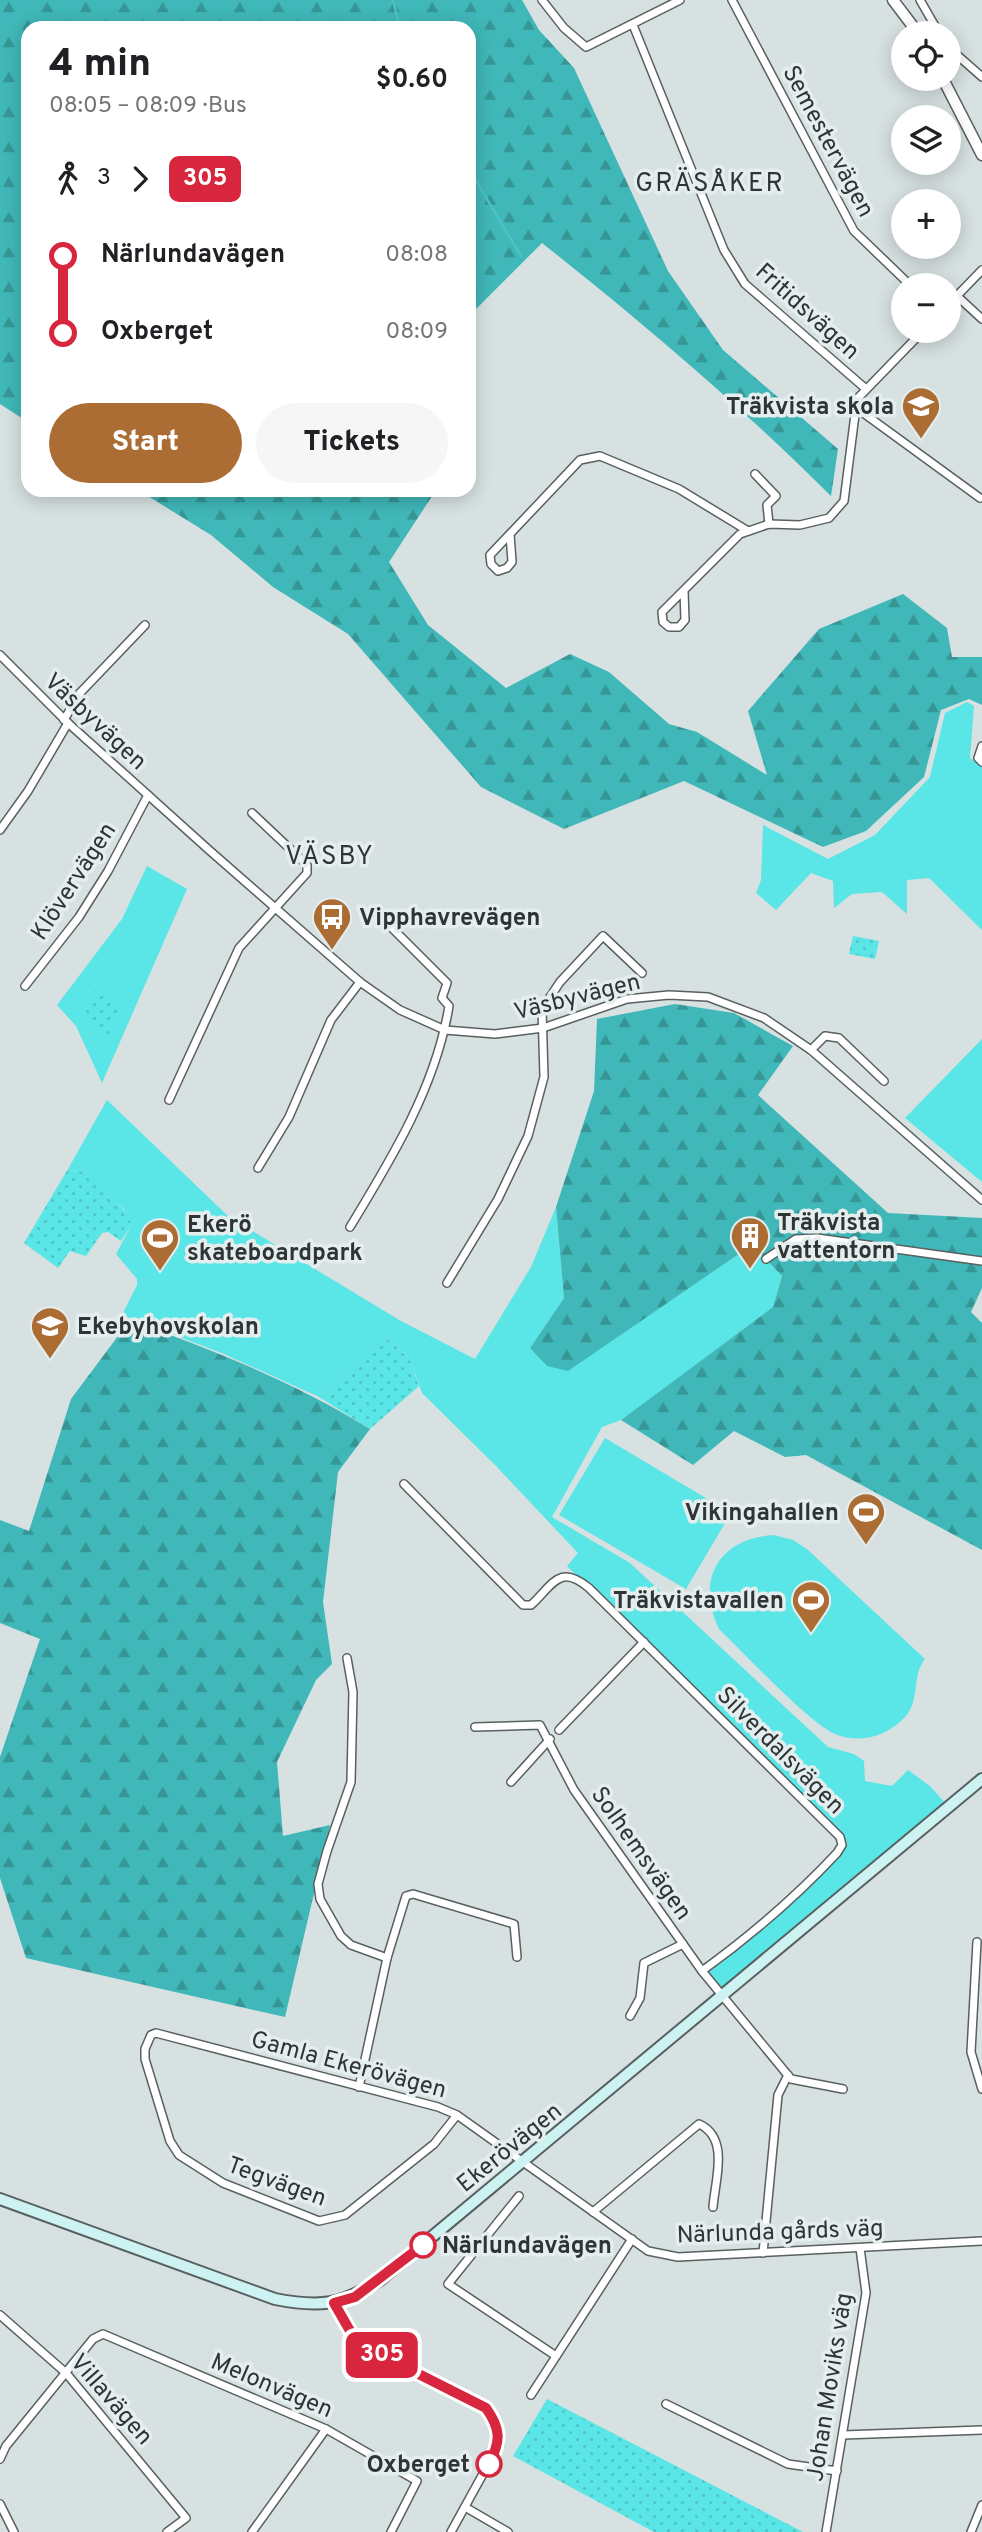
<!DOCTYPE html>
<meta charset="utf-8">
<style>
:root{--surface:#fff;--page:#f6f6f6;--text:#202124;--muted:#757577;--accent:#ab6d33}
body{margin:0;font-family:Overpass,sans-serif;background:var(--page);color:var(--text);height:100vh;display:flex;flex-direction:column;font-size:26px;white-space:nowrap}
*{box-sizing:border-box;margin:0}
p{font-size:23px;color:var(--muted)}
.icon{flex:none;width:38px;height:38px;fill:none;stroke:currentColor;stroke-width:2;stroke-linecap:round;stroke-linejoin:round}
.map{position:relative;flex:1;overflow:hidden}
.sheet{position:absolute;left:21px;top:21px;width:455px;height:476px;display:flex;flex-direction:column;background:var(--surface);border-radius:21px;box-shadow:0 4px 18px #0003}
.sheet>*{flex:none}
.badge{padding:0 14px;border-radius:10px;font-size:24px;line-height:46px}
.tools{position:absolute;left:891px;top:21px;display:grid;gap:14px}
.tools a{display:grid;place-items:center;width:70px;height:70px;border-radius:50%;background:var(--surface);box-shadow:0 4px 18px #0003;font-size:35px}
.map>.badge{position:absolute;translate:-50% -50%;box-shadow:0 0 0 4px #fff}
.legs{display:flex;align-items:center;gap:10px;height:77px;padding:0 28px;font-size:23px}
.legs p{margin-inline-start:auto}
.summary{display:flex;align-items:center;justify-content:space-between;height:119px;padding:0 28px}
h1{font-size:38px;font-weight:800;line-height:52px}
.button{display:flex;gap:14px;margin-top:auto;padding:14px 28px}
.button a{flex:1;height:80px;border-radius:42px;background:var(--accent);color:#fff;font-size:28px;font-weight:800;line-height:80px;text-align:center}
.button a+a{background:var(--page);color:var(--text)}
ul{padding:0 28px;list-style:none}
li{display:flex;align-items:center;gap:24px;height:77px;font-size:26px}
li i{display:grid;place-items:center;width:10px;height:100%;margin:0 9px;background:currentColor}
li i::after{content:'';width:18px;height:18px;margin:-9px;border:5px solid;border-radius:50%;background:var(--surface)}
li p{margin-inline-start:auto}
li:first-child i{background:linear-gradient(#0000 50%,currentColor 0)}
li:last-child i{background:linear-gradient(currentColor 50%,#0000 0)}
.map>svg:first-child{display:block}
</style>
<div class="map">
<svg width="982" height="2532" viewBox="0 0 982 2532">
<defs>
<pattern id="forest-firs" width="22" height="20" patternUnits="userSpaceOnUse" patternTransform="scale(1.75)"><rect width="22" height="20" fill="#40b7b8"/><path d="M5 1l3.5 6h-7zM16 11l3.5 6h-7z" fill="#369696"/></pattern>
<pattern id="park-dots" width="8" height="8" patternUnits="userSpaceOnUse" patternTransform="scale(1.75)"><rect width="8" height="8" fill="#5ae5e6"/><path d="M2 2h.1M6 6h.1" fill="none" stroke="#4fc5c6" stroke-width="1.8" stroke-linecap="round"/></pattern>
</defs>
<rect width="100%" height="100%" fill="#d7e1e1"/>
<g fill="#5ae5e6">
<path d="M967 702 974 706 970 758 982 767V930L929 878 907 880V914L882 892 852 894 834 908 833 881 811 873 776 910 756 893 761 880 763 825 828 859 875 835 930 777 945 713Z"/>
<path d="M147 866 187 889 102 1083 76 1026 57 1005 122 919Z"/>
<path d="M982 1039V1182L905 1118Z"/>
<path d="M107 1100 229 1217 401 1321 475 1359 531 1267 556 1207 564 1298 530 1348 568 1370 752 1245 782 1276 773 1307 621 1420 602 1427 552 1517 630 1563 828 1747 854 1754 864 1761 865 1781 892 1786 908 1770 930 1786 948 1806 723 1997 702 1971 759 1930 837 1853 840 1837 567 1566 578 1553 495 1465 422 1393 409 1357 383 1335 319 1397 224 1354 122 1315 137 1285V1279L116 1254 131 1226 124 1209 92 1185 88 1173 68 1169Z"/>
<path d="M605 1438 731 1513 686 1589 559 1515Z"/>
<path d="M774 1535 793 1540 807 1549 925 1659C911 1676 921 1701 904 1718 886 1737 859 1744 835 1734 809 1723 743 1652 719 1629 695 1580 719 1538 774 1535Z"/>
</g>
<g fill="url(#forest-firs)">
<path d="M0 0H522L539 30 574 68 668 271 723 350 838 449 831 496C740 405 643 323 542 243L469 316V28H28V422L0 404Z"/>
<path d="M138 490H436L389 562 428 625 506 688 570 654 609 672 669 724 697 732 767 775 748 711 819 629 903 594 947 628 952 657H982V705L969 699 941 710 924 777 866 831 823 847 684 781 564 829 481 787 348 634 273 587 211 535Z"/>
<path d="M675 1004 734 1013 793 1046 758 1095 888 1213 982 1218V1288L971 1312 982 1323V1550L806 1455 785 1457 734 1431 693 1465 621 1420 773 1307 782 1276 752 1245 568 1371 547 1366 530 1348 564 1298 556 1207 594 1091 597 1019Z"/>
<path d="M130 1320C213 1350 294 1382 370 1429L338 1472 323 1602 332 1664 316 1680 277 1762 283 1836 330 1825 285 2017 26 1958 0 1878V1757L40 1639 0 1623V1520L29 1531 71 1399Z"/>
</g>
<g fill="url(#park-dots)">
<path d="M853 936 879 941 875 959 849 954Z"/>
<path d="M96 990 123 1006 108 1036 80 1016Z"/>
<path d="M68 1169 88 1173C95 1197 130 1202 131 1226L121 1241 108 1232 102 1233 86 1256 70 1251 58 1268 24 1243Z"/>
<path d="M383 1335 409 1357 419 1386 370 1429 319 1397Z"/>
<path d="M547 2399 803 2532H654L513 2456Z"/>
</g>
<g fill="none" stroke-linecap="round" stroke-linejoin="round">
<g stroke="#4dc2c3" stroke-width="2.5">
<path d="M393 0 400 28"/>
<path d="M469 169 521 256"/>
</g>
<g stroke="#586060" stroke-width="10">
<g id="minor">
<path d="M542 0 564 28 586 47 680 0"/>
<path d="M732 0 854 231 910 285"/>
<path d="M920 0 939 33"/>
<path d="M633 25 724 250 745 284 866 389"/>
<path d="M948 47 982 77"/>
<path d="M957 296 982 319"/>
<path d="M948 305 982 270"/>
<path d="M855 407 980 498"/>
<path d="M755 474 776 496 767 505 769 524"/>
<path d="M510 534 512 562 507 568 498 571 491 564 490 555 580 460 600 456 679 489 748 531"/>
<path d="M684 591 685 620 679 627H669L663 622 662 612 740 534 769 524 800 525 829 518 844 501 857 399 923 331"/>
<path d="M0 655 68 723 209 850 360 982 400 1010 445 1030 495 1034 543 1028 627 999 669 995 708 997 764 1018 811 1050 982 1200"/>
<path d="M64 720 79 694 145 625"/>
<path d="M982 746 978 758 982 762"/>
<path d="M0 830 28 791 68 723"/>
<path d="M25 986 79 917 108 871 148 795"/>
<path d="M811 1050 825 1036 839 1038 884 1081"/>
<path d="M169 1100 239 948 307 873V865L252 813"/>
<path d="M258 1168 289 1117 331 1020 360 982"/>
<path d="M350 1227C392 1158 436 1086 449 1006L442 998 447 983 393 929"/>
<path d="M766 1259 796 1239 817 1238 982 1261"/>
<path d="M447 1283 498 1199 528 1136 544 1077 542 1009 560 982 603 936 642 973"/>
<path d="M404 1484 523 1605H531C553 1585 559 1563 589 1588L840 1837 842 1845 837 1853C794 1899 753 1934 702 1971"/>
<path d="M347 1658 353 1692 351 1782 327 1851 318 1884 320 1899 341 1936 351 1945 387 1958"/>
<path d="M475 1727 540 1725 574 1790 702 1971 791 2079 843 2089"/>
<path d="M559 1730 644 1642"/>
<path d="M511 1782 550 1739"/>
<path d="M977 1942 971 2052 982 2089"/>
<path d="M630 2016 640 1998 644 1963 683 1944"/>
<path d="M359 2087 387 1958 406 1896 413 1894 514 1924 517 1957"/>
<path d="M457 2115 434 2144 345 2215 319 2221 223 2183 179 2155 170 2141 145 2059V2049L151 2035 156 2033 438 2107 457 2115 648 2251 678 2257 982 2241"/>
<path d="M519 2196 448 2284 556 2356"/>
<path d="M593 2212 699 2124C730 2138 715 2180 713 2207"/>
<path d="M763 2253 778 2095 788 2075"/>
<path d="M334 2303 353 2336 373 2351 486 2408 498 2424 500 2443 451 2532"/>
<path d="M0 2315 66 2373 186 2518 167 2532"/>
<path d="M531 2395 632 2239"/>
<path d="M666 2404 788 2464 837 2471"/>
<path d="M843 2435 982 2430"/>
<path d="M0 2459 6 2446 93 2339 103 2334 326 2429 417 2481 391 2532"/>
<path d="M0 2504 14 2532"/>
<path d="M465 2507 508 2532"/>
<path d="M252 2532 326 2429"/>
<path d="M826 2532 866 2293 860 2248"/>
<path d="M971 2532 982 2505"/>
</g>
</g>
<g stroke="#586060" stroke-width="13">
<g id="tertiary">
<path d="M893 0 918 33"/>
<path d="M943 79 982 155"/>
</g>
</g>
<g stroke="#586060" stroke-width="14">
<path id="secondary" d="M0 2199 275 2299C321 2308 341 2305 380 2280L982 1779"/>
</g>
<use href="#minor" stroke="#fff" stroke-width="7"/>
<use href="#tertiary" stroke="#fff" stroke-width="10"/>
<use href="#secondary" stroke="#cdf2f2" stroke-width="10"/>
</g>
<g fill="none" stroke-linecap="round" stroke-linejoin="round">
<g stroke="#fff" stroke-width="16">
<path id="line-1" d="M423 2245 355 2297 334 2303 353 2336 373 2351 486 2408C501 2429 501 2441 489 2464"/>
</g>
<use href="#line-1" stroke="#d7263d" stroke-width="10"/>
</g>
<defs>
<g id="school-pin" transform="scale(2.0125)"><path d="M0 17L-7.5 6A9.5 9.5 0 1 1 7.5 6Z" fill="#ab6d33" stroke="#e4eeee"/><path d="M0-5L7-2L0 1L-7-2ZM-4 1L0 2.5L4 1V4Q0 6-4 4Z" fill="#fff"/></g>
<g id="bus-pin" transform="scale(2.0125)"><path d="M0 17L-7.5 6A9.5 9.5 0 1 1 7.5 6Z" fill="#ab6d33" stroke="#e4eeee"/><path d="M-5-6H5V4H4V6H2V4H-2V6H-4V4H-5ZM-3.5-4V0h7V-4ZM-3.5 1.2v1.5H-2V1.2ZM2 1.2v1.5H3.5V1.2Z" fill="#fff"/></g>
<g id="building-pin" transform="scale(2.0125)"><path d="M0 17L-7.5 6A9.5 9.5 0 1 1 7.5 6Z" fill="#ab6d33" stroke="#e4eeee"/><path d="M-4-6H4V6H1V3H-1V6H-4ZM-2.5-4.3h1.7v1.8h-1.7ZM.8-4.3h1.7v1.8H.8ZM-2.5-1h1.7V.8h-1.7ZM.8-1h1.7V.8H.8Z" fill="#fff"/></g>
<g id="stadium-pin" transform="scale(2.0125)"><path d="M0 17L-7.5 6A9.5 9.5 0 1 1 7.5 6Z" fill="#ab6d33" stroke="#e4eeee"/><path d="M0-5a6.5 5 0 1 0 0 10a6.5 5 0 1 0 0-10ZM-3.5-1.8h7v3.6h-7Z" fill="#fff"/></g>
</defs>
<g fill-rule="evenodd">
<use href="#school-pin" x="921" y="406"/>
<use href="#bus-pin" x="332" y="917"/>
<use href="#building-pin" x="750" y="1236"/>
<use href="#stadium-pin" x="160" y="1238"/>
<use href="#school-pin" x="50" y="1326"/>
<use href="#stadium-pin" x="866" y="1512"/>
<use href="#stadium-pin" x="811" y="1600"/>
</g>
<g fill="#fff" stroke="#d7263d" stroke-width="3.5">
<circle cx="423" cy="2245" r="12"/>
<circle cx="489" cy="2464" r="12"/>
</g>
<g text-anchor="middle" stroke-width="7" stroke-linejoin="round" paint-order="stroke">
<g font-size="24" fill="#303434" stroke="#e4eeee">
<text transform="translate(829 141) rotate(62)" y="8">Semestervägen</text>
<text transform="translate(808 311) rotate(42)" y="8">Fritidsvägen</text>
<text transform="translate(96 721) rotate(43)" y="8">Väsbyvägen</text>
<text transform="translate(73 881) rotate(-57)" y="8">Klövervägen</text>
<text transform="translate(577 996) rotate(-14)" y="8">Väsbyvägen</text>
<text transform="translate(781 1750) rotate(45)" y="8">Silverdalsvägen</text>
<text transform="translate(642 1853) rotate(55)" y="8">Solhemsvägen</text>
<text transform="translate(349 2064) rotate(15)" y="8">Gamla Ekerövägen</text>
<text transform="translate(509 2147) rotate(-39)" y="8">Ekerövägen</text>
<text transform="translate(277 2181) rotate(20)" y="8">Tegvägen</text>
<text transform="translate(780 2231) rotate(-2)" y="8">Närlunda gårds väg</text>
<text transform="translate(272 2385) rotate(23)" y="8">Melonvägen</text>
<text transform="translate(829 2387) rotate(-81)" y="8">Johan Moviks väg</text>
<text transform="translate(112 2399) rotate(49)" y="8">Villavägen</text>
</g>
<g font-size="24" font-weight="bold" fill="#303434" stroke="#e4eeee" text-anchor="start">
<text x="894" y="414" text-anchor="end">Träkvista skola</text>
<text x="359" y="925">Vipphavrevägen</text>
<text x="777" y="1230">Träkvista<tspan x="777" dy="28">vattentorn</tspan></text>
<text x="187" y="1232">Ekerö<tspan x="187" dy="28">skateboardpark</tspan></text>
<text x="77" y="1334">Ekebyhovskolan</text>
<text x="839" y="1520" text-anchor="end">Vikingahallen</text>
<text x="784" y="1608" text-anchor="end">Träkvistavallen</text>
</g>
<g font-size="24" font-weight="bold" fill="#303434" stroke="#e4eeee" text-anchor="start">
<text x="442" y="2253">Närlundavägen</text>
<text x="470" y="2472" text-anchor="end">Oxberget</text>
</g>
<g font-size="26" letter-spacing="2" fill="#303434" stroke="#e4eeee">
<text x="710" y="191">GRÄSÅKER</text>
<text x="330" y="864">VÄSBY</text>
</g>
</g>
</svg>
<div class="tools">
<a><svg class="icon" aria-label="locate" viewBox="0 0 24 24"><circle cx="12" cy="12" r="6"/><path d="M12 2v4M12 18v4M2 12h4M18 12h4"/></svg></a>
<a><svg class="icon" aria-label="layers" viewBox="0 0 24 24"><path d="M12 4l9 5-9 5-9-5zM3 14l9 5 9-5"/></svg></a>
<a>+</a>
<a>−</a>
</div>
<b class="badge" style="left:382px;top:2355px;background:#d7263d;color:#fff">305</b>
<section class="sheet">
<div class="summary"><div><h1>4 min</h1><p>08:05 – 08:09 · Bus</p></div><b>$0.60</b></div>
<div class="legs"><svg class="icon" aria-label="walk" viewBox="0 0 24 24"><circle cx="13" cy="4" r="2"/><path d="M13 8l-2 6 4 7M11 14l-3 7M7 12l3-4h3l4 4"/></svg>3<svg class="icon" aria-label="forward" viewBox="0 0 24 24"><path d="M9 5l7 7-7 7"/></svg><b class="badge" style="background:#d7263d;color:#fff">305</b></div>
<ul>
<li><i style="color:#d7263d"></i><b>Närlundavägen</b><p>08:08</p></li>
<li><i style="color:#d7263d"></i><b>Oxberget</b><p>08:09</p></li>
</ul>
<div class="button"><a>Start</a><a>Tickets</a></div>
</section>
</div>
